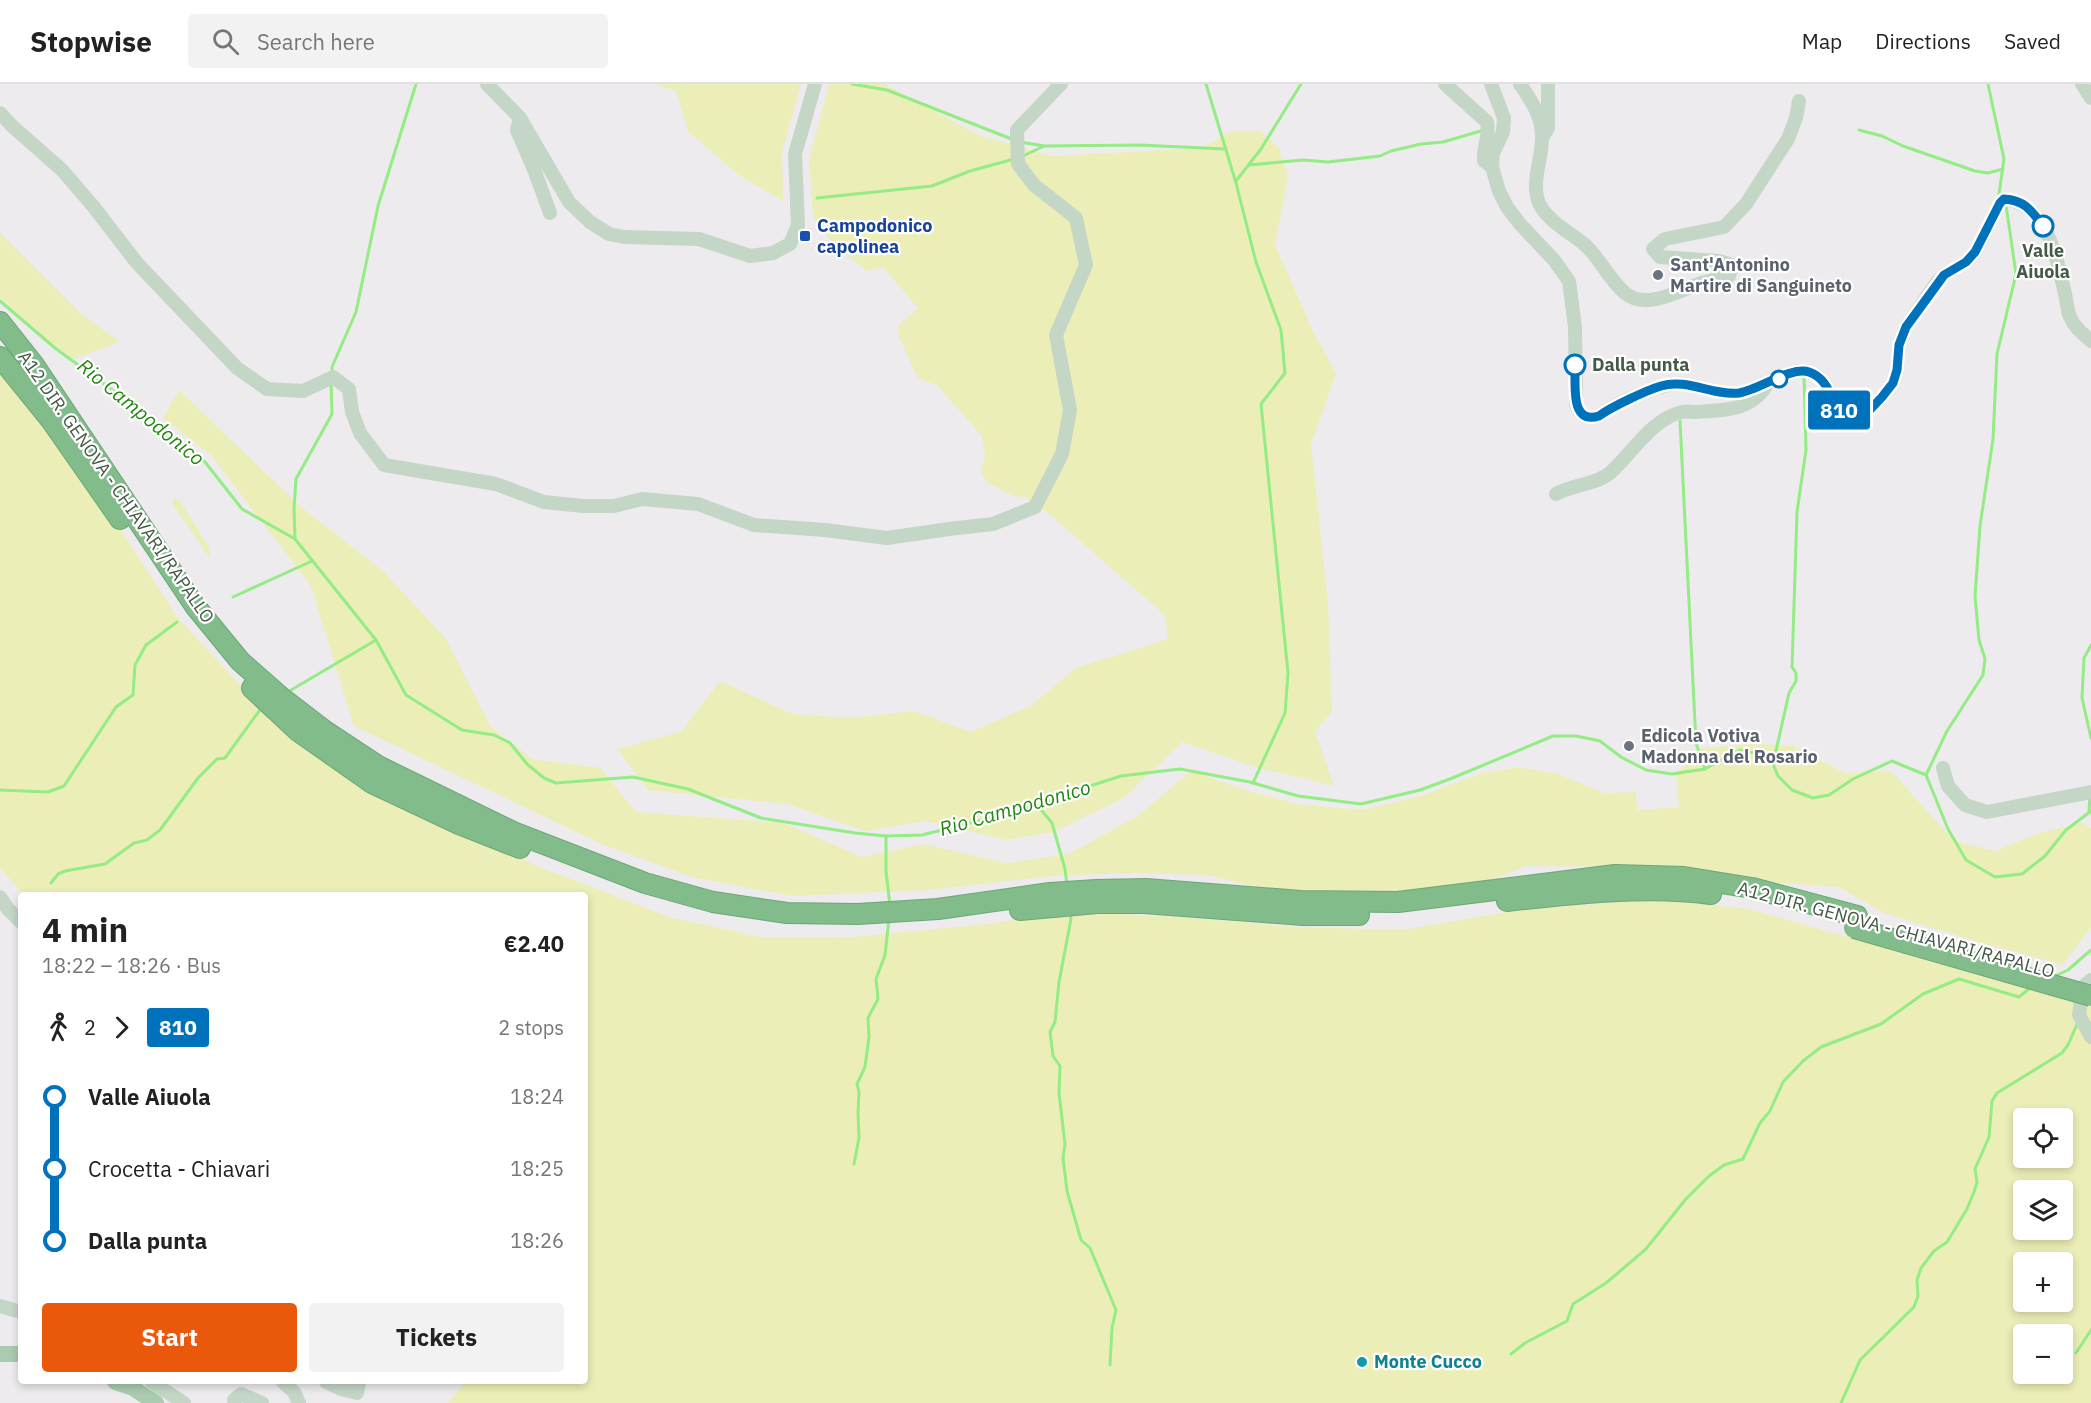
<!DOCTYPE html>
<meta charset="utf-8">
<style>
:root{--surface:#fff;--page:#f2f2f2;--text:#222;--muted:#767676;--line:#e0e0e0;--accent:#ea580c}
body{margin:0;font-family:"IBM Plex Sans",sans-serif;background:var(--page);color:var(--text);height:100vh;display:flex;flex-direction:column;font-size:22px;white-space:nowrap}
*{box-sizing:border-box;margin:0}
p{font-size:20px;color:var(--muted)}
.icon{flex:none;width:33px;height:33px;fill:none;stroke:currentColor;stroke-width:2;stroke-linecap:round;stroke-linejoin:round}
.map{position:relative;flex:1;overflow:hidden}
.details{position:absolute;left:18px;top:808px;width:570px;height:492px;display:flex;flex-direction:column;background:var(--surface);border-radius:6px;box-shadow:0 3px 9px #0003}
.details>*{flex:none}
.badge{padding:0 12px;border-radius:4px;font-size:21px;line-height:39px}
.controls{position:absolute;left:2013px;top:1024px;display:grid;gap:12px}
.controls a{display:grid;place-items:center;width:60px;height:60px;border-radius:6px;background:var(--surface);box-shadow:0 3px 9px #0003;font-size:30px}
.map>.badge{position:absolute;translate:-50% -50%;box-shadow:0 0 0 3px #fff}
.legs{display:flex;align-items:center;gap:9px;height:66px;padding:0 24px;font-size:20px}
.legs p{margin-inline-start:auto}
.overview{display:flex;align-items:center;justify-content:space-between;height:102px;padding:0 24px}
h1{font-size:33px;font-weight:700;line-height:45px}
.cta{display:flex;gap:12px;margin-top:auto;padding:12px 24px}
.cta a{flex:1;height:69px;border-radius:6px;background:var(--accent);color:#fff;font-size:24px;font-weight:700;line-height:69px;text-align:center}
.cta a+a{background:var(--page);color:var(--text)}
ul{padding:0 24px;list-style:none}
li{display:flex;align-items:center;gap:21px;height:72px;font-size:22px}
li i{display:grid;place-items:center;width:9px;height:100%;margin:0 8px;background:currentColor}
li i::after{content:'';width:15px;height:15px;margin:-8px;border:4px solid;border-radius:50%;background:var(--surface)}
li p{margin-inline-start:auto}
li:first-child i{background:linear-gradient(#0000 50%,currentColor 0)}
li:last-child i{background:linear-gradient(currentColor 50%,#0000 0)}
header{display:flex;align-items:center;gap:36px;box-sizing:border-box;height:84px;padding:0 30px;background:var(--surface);border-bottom:2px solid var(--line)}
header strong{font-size:28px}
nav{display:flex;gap:33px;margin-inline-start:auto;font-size:21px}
.search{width:420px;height:54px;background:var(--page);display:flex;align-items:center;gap:15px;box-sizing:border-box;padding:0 21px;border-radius:6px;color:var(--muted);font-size:22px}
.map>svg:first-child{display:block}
</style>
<header>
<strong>Stopwise</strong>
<div class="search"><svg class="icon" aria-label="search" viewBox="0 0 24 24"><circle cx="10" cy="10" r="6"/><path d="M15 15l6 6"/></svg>Search here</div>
<nav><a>Map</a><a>Directions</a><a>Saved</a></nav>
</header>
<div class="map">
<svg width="2091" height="1319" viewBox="0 0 2091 1319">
<rect width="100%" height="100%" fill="#edebee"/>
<g fill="#eceeb7" fill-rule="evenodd">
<path d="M655 0H801L782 68 783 117 737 90 688 47 676 7Z"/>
<path d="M829 0H884L981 52 1052 72 1202 64 1232 47H1260L1279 64 1288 93 1275 161 1313 247 1336 290 1311 360 1328 519 1332 628 1315 647 1334 702 1255 683 1182 658 1125 713 1054 748 1006 756 925 737 865 747 787 720 648 706 617 665 681 648 720 597 792 630 850 634 914 627 971 648 1030 622 1076 584 1168 555 1165 531 1048 429 1024 413 1013 412 987 398 981 388 985 371 982 352 938 302 918 294 899 253 898 242 918 224 883 183 867 187 834 161 813 133 809 75Z"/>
<path d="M0 149 81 230 120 258 74 275 29 244 0 213Z"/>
<path d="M0 287 94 404 177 533 270 633 384 711 542 784 669 833 761 853 841 854 987 840 1072 828 1164 832 1298 843 1403 846 1512 827 1621 818H1684L1749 825 2091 922V1319H448L465 1298H585V812L24 811 0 784ZM2024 1035H2062V1074H2024ZM2024 1107H2062V1146H2024ZM2024 1179H2062V1218H2024ZM2024 1251H2062V1290H2024Z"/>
<path d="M179 306 301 423 383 487 446 555 491 643 532 675 600 684 636 728 783 739 862 773 923 760 1007 779 1069 770 1139 731 1191 687 1248 707 1297 720 1362 726 1421 712 1482 689 1520 683 1558 690 1604 709 1636 708 1637 726 1679 723 1676 690 1702 664 1753 660 1793 662 1845 689 1891 687 1954 757 1995 767 2039 749 2082 739 2091 744V843L2063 881 1982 859 1884 829 1839 803 1769 798 1693 783 1526 782 1497 794 1431 806 1354 811 1263 805 1208 791 1135 789 1055 792 929 806 791 812 692 793 606 762 354 642 311 502 211 371 163 334Z"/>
<path d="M173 414 179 416 209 463 210 472 206 469 173 420Z"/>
</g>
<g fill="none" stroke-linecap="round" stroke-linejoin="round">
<g stroke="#93ec84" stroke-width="3">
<path d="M852 0 887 6 1014 56"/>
<path d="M1206 0 1236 99 1256 178 1281 246 1285 289 1261 320 1288 589 1285 629 1253 699"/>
<path d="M1988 0 2004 75 1999 110"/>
<path d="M1859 46 1882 52 1903 62 1975 87 1988 89 2003 85"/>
<path d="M1020 58 1044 62 1140 61 1225 65"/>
<path d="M1023 72 1044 62"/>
<path d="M1249 81 1303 76 1328 78 1380 72 1391 67 1421 60 1443 58 1484 46"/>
<path d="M1236 97 1261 65 1301 0"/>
<path d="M817 114 932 102 970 87 1014 75"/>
<path d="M0 217 55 264 140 326 205 378 242 425 295 455 376 556 406 611 462 646 494 651 510 659 527 680 544 694 556 699 633 693 688 705 761 734 855 749 886 752 922 751 1038 722 1065 710 1121 692 1180 685 1250 698 1298 712 1361 720 1420 706 1450 695 1553 652H1576L1600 657 1621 673 1646 686 1672 690 1705 685 1740 666 1758 670 1773 680 1778 692 1792 706 1813 714 1829 711 1853 695 1892 677 1926 691 1948 745 1966 776 1995 793 2022 790 2045 772 2066 746 2091 727"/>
<path d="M332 288V283L356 228 378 122 416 0"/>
<path d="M1680 337 1696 659 1705 685"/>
<path d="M295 455 294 425 296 395 332 330 331 298"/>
<path d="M233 513 312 477"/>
<path d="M2091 561 2084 574 2082 614 2091 654"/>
<path d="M286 609 376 556"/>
<path d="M1773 680 1789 609 1796 597V589L1792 583 1797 428 1806 366 1804 292"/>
<path d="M1926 691 1947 647 1983 591 1985 575 1979 556 1975 512 1980 442 1993 355 1997 270 2016 190 2006 121"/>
<path d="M0 706 48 708 64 702 116 623 133 611 135 581 146 561 177 538"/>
<path d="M1038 722 1052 739 1065 785 1067 801"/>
<path d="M2089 727 2090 712"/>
<path d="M886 752V787L890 822"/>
<path d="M51 799 58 790 65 787 105 780 134 759 147 756 160 746 198 694 217 675 225 674 262 623"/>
<path d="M1070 829 1071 835 1059 898 1055 938 1050 948 1053 972 1060 982 1059 1009 1065 1060 1063 1074 1067 1107 1081 1156 1090 1164 1116 1226 1112 1244 1110 1281"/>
<path d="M2053 893 2068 886 2091 866"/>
<path d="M854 1080 859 1054 858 1029 859 1008 857 1000 865 983 869 953 868 934 878 915 876 895 885 871 889 835"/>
<path d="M2076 1269 2091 1246"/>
<path d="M1511 1270 1525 1259 1567 1237 1573 1220 1606 1199 1646 1165 1685 1116 1709 1092 1724 1081 1743 1075 1760 1039 1770 1027 1783 998 1803 977 1821 963 1881 940 1923 910 1959 895 2019 913 2031 903"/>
<path d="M1841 1319 1860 1276 1914 1223 1918 1212 1917 1196 1921 1184 1934 1167 1947 1158 1967 1125 1974 1108 1977 1098 1975 1085 1989 1053 1992 1017 1997 1009 2062 969 2068 961 2078 938"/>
</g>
<g stroke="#6da777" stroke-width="22">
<g id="highway">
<path d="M0 238 34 281 195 522 240 577 282 614 325 647 378 682 513 748 645 799 713 818 787 829 858 830 938 825 1050 809 1096 806 1146 805 1301 817 1398 818 1615 791 1684 793 1752 804 1857 832"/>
<path d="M0 273 51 336 120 435"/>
<path d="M252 604 298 647 372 699 459 740 520 764"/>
<path d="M1507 817C1574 810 1644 801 1711 810"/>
<path d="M1020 826 1097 819H1144L1303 831H1359"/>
</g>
</g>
<g stroke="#c4d6c6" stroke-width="14">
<path d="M487 0 520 34 569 118 590 138 609 150 624 153 699 155 750 172 773 169 790 160 798 141 795 70 815 0"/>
<path d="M1445 0 1487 38C1490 52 1483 63 1484 77L1492 83"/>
<path d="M1491 0 1504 34 1503 48 1493 69 1492 83 1499 107 1507 123 1520 140 1554 176 1569 197 1575 243 1576 320C1579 331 1588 336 1599 332 1615 319 1664 297 1684 300 1703 303 1720 311 1739 309 1759 306 1790 282 1809 288 1827 293 1830 312 1839 326L1857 333 1865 331 1882 313 1893 299 1897 286 1899 261 1906 243 1937 198 1944 191 1966 178 1975 169 2000 119 2004 115C2047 119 2057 175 2065 210 2067 217 2067 226 2070 233 2074 243 2083 250 2091 257"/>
<path d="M1520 0C1531 16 1543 34 1542 54 1542 74 1533 93 1537 113 1541 133 1569 148 1584 160 1598 171 1609 196 1625 209 1646 227 1680 206 1702 199 1711 196 1720 194 1729 192L1732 181 1719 177 1660 173 1653 165 1665 155 1724 143 1746 120 1788 55 1796 34 1799 17"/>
<path d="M2082 0 2091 14"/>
<path d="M0 29 11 41 62 86 93 122 137 179 237 284 267 305 303 307 333 293 349 305 352 328 360 349 384 381 496 400 544 418 583 422H614L642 415 698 420 754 441 825 446 887 454 949 445 993 440 1035 423 1062 370 1070 326 1056 251 1086 181 1076 134 1034 101 1018 80 1017 46 1061 0"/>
<path d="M520 34 517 46 535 88 550 129"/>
<path d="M1543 52 1548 44V0"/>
<path d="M1556 410C1573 400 1598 401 1612 387 1632 369 1653 334 1682 328 1687 327 1692 328 1696 328 1723 327 1751 326 1766 302"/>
<path d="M1943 684 1948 702 1965 721 1987 728 2091 708"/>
<path d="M0 813 8 825 21 838"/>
<path d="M2091 896 2083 903 2079 931 2091 953"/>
<path d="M0 1222 21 1228"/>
<path d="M152 1298 184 1319"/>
<path d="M283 1298 294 1308 299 1319"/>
<path d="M326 1298 341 1305 357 1309 359 1299 357 1298"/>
<path d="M235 1319 234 1316 241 1310 262 1319"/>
</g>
<g stroke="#aacbaf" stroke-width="16">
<path d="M0 1270H21"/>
<path d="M115 1298 133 1304 156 1319"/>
</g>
<use href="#highway" stroke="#82bc8b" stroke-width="20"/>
<g stroke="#6da777" stroke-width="22" stroke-linecap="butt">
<path id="highway-bridge" d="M1854 844 2091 912"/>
</g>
<use href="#highway-bridge" stroke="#82bc8b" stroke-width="20"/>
</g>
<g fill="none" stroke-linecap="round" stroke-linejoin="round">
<g stroke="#fff" stroke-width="14">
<path id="line-1" d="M1575 281C1576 299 1569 341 1599 332 1611 323 1647 306 1661 302 1687 294 1713 312 1739 309 1759 306 1791 282 1809 288 1827 294 1830 312 1839 326L1857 333 1865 331 1882 313 1893 299 1897 286 1899 261 1906 243 1944 191 1966 178 1975 168 2000 119 2004 115C2024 116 2031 126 2043 142"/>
</g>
<use href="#line-1" stroke="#0072bc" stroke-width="9"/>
</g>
<g fill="#fff" stroke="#0072bc" stroke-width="3">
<circle cx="2043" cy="142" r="10"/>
<circle cx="1575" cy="281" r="10"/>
<circle cx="1779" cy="295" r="8"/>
</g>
<rect fill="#1a4fb4" stroke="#fff" stroke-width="2" x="799" y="146" width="12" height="12" rx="3"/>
<g fill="#6b7280" stroke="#fff" stroke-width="2">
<circle cx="1658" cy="191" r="6"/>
<circle cx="1629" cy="662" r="6"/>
</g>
<circle fill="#0f9aa8" stroke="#fff" stroke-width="2" cx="1362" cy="1278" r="6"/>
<g text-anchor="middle" stroke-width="4.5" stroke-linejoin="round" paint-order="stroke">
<g font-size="18" font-weight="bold" fill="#164399" stroke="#fff" text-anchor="start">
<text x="817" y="148">Campodonico<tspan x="817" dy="21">capolinea</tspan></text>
</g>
<g font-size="18" font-weight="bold" fill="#445946" stroke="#fff">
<text x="2043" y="173">Valle<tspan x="2043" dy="21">Aiuola</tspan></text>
<text x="1592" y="287" text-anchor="start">Dalla punta</text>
</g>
<g font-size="18" font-weight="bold" fill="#5b616d" stroke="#fff" text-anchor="start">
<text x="1670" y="187">Sant'Antonino<tspan x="1670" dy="21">Martire di Sanguineto</tspan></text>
<text x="1641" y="658">Edicola Votiva<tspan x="1641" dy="21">Madonna del Rosario</tspan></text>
</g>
<g font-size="18" fill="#445946" stroke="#fff">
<text transform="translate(116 403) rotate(55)" y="6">A12 DIR. GENOVA - CHIAVARI/RAPALLO</text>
<text transform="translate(1896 846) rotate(15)" y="6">A12 DIR. GENOVA - CHIAVARI/RAPALLO</text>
</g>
<g font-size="18" font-weight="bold" fill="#0d838f" stroke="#fff" text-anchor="start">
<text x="1374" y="1284">Monte Cucco</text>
</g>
<g font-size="20" font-style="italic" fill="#1e870c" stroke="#fff">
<text transform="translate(141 328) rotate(39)" y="7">Rio Campodonico</text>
<text transform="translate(1015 724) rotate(-16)" y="7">Rio Campodonico</text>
</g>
</g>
</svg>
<div class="controls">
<a><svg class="icon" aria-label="locate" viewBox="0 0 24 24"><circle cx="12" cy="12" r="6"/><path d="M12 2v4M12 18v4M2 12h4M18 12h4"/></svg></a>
<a><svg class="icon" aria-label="layers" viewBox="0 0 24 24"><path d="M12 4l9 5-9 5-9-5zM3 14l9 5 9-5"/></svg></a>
<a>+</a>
<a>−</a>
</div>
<b class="badge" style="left:1839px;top:326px;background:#0072bc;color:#fff">810</b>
<section class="details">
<div class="overview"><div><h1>4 min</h1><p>18:22 – 18:26 · Bus</p></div><b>€2.40</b></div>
<div class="legs"><svg class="icon" aria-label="walk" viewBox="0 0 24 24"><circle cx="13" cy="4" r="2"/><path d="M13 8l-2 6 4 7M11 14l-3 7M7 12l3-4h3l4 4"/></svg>2<svg class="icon" aria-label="forward" viewBox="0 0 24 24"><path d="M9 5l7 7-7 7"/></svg><b class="badge" style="background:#0072bc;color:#fff">810</b><p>2 stops</p></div>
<ul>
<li><i style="color:#0072bc"></i><b>Valle Aiuola</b><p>18:24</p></li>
<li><i style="color:#0072bc"></i><span>Crocetta - Chiavari</span><p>18:25</p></li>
<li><i style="color:#0072bc"></i><b>Dalla punta</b><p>18:26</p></li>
</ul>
<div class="cta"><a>Start</a><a>Tickets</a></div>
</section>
</div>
